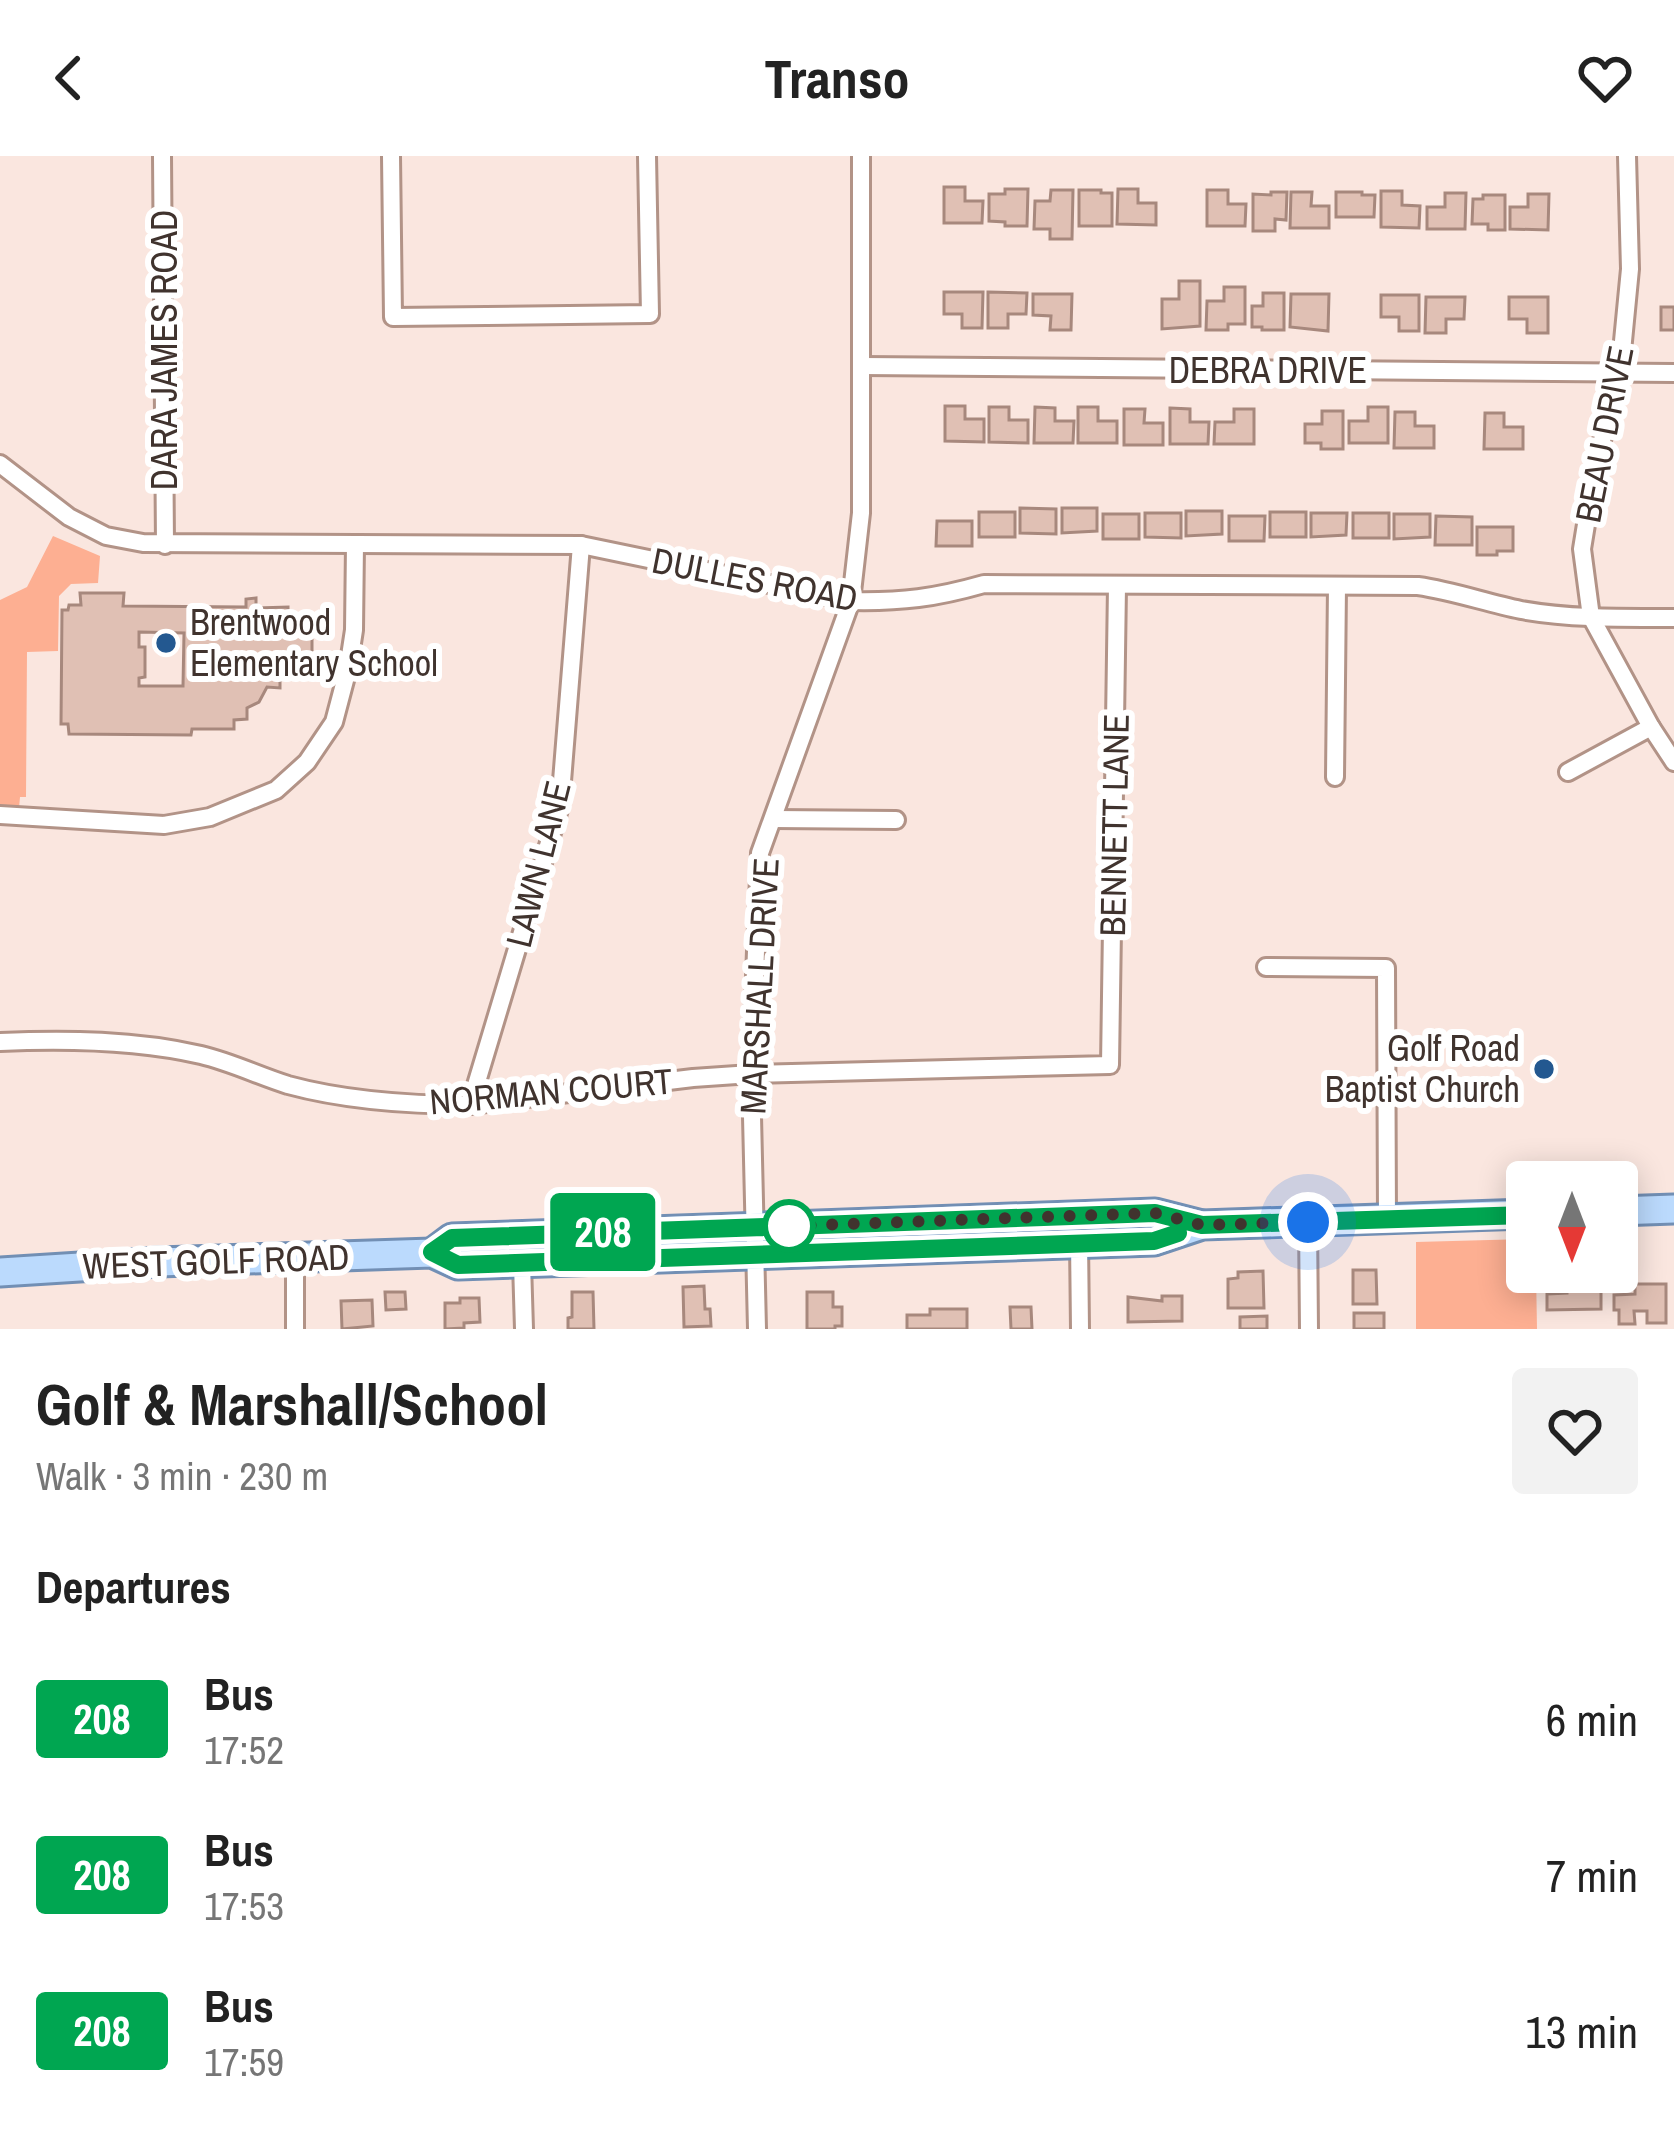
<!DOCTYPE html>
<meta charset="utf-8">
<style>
:root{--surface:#fff;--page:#f2f2f2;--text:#222;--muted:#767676}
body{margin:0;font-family:"Archivo Narrow",sans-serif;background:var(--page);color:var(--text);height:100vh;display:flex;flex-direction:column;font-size:45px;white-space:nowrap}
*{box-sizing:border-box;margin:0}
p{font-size:39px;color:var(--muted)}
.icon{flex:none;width:66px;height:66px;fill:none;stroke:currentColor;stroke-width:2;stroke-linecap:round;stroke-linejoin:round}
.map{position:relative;height:1173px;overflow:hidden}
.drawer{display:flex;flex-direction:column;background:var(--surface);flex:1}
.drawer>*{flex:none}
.badge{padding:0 24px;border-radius:9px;font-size:42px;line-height:78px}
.needle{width:78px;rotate:180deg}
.tools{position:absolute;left:1506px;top:1005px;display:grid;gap:24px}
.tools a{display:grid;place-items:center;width:132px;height:132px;border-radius:12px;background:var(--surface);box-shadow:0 6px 30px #0003;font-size:60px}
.you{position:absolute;width:60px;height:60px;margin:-30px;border:9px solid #fff;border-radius:50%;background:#1a73e8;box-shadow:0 0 0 18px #1a73e833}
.map>.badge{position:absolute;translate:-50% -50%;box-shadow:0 0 0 6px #fff}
h2{padding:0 36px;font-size:45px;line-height:108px}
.round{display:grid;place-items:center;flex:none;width:126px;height:126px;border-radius:12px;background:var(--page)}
.summary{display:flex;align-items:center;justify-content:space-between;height:204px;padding:0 36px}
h1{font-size:57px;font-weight:700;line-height:90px}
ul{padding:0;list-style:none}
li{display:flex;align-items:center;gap:36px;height:156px;padding:0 36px}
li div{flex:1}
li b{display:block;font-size:45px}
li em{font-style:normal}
li .badge{min-width:132px;font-weight:700;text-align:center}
header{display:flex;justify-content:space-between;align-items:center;height:156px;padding:0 36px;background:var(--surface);font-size:54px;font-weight:700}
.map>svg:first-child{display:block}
</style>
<header><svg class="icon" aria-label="back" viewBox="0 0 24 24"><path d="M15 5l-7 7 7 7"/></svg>Transo<svg class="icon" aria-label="heart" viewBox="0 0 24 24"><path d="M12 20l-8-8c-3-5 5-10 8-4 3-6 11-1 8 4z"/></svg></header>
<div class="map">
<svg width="1674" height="1173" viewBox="0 0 1674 1173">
<rect width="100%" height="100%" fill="#fae6df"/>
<g fill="#fdaf92">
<path d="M53 380 100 400 98 427 71 428 59 440 58 495 27 496 26 641H20L19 652 0 654V444L27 431Z"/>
<path d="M1527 1083V1116H1536L1537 1173H1416V1086Z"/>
</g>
<g fill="#e0c0b4" stroke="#a7887d" stroke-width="3" fill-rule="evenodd">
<path d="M944 31H965V45H983L982 67H944Z"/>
<path d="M1005 33H1028L1027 70H1005V66L989 65V38H1005Z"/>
<path d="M1118 33H1138V47H1156V69L1117 68Z"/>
<path d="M1051 34H1073L1072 83H1050V73H1034L1035 45H1050Z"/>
<path d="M1079 34H1101V37H1112V70H1079Z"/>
<path d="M1207 34H1228V48H1246L1245 70H1207Z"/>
<path d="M1381 35H1402V49L1420 50 1419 72 1381 71Z"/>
<path d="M1271 36H1287L1286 64 1275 63V75H1253V38L1271 39Z"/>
<path d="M1291 36H1312L1311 50H1329V72H1290Z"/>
<path d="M1336 36H1362V39H1375L1374 61H1336Z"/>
<path d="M1445 37H1466L1465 73H1427V51H1445Z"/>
<path d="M1528 38H1549L1548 74 1510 73V51H1528Z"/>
<path d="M1483 39H1505V74H1488V68H1472L1473 43H1483Z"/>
<path d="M1179 125H1200V170L1162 173V143H1179Z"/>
<path d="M1224 131H1245V168H1228V174H1206L1207 145H1224Z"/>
<path d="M944 136H983L982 172H962V158H944Z"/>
<path d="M988 136 1027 137 1026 158H1008V172H988Z"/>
<path d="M1263 137H1284V174H1262V171H1252V150H1263Z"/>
<path d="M1033 138H1072L1071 174H1050L1051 160 1033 159Z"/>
<path d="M1291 138H1329L1328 175 1290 171Z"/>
<path d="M1381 139H1419V175H1399V161H1381Z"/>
<path d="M1426 141H1465L1464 163H1446V177H1425Z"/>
<path d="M1509 141H1548V177H1527V163H1509Z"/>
<rect x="1661" y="151" width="13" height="23"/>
<path d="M945 250H965V263H984V286L945 285Z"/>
<path d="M989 251H1009V264H1028V287L989 286Z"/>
<path d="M1035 251 1055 252V265H1074L1073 287H1034Z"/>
<path d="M1078 251H1098V265H1117V287H1078Z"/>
<path d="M1368 251H1388V287H1349V265H1368Z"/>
<path d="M1170 252 1190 253V266H1209L1208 288H1170Z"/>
<path d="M1124 253H1145L1144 267H1163V289H1124Z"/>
<path d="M1234 253H1254V288H1214L1215 266H1234Z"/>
<path d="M1322 255H1343V293H1321V287H1305V268H1322Z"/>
<path d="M1395 256H1415V270H1434V292H1394Z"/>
<path d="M1485 257H1504V271H1523V293H1484Z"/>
<path d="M1020 352 1056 353V378L1020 377Z"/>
<path d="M1062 352H1097V375L1062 377Z"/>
<path d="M1186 355H1222V378L1186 380Z"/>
<rect x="979" y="356" width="36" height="25"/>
<rect x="1270" y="356" width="36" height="25"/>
<path d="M1145 357H1181V382L1145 381Z"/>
<path d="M1311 357H1347L1346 379 1311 381Z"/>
<rect x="1353" y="357" width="36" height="25"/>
<rect x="1103" y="358" width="36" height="25"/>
<path d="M1394 358H1430V381L1394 383Z"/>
<path d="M1229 360H1265L1264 385H1229Z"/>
<path d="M1436 360 1472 361V389H1435Z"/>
<path d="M937 365H972V390H936Z"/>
<path d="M1477 371H1513V395H1497V399H1477Z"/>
<path d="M80 437H124L123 450 246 451V443L256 442V452L288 451V471H301V477H312V506L301 507 300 512 280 513V532L267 531 259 546 247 552V563L234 564V573H192L191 579 69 578 68 568H61L62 454H68L69 449H81ZM139 476 184 477 183 530H139V522L145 521V491H139Z"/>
<path d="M1353 1114H1376L1377 1148H1353Z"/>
<path d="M1263 1115 1264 1152H1228V1123L1238 1122V1116Z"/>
<path d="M1635 1128H1666V1167H1647V1155H1634L1635 1168H1619V1154H1614V1139L1635 1138Z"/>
<path d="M704 1130 705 1153H710L711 1170 684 1171 683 1131Z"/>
<path d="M1601 1132V1153L1547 1154V1138L1567 1137V1133Z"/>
<path d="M385 1136H405L406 1153 386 1154Z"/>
<path d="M572 1136H593L594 1173H568V1162L572 1161Z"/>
<path d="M807 1136H833V1151H842V1170H835V1173H807Z"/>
<path d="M1162 1140H1182V1165L1128 1166V1141L1162 1145Z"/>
<path d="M460 1142H479L480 1166 464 1167V1172L445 1173V1147H460Z"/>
<path d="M372 1144 373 1170 342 1173 341 1145Z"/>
<path d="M1010 1151H1031L1032 1173H1011Z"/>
<path d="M930 1153H967V1173H907V1159H930Z"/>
<rect x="1354" y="1157" width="30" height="16"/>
<path d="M1267 1160V1173H1240V1161Z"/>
</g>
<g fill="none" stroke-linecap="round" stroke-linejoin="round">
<g stroke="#b29387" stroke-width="22">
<g id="minor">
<path d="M162 0 165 389"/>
<path d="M391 0 393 161 650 158 647 0"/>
<path d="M1627 0 1630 113 1620 216 1596 307 1582 393 1591 461 1651 571 1674 606"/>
<path d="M862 210 1674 217"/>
<path d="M0 308 69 361 106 380 143 387 581 389 851 445C902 446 935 442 984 428L1418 430C1454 435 1486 447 1521 454 1571 463 1623 462 1674 462"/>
<path d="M1568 616 1651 571"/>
<path d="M1335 621 1337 430"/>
<path d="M0 659 164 669 210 661 276 634 307 606 334 566 348 513 354 474 355 388"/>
<path d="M774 663 896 664"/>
<path d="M1266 811 1386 812 1387 1063"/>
<path d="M0 886C67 883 136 884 201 899 231 906 259 920 288 929 347 945 409 949 470 949L693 922 751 918 1110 909 1117 430"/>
<path d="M470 949 560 650 581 389"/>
<path d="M1308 1065 1309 1173"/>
<path d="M1079 1084 1080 1173"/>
<path d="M295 1101V1173"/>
<path d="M522 1107 524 1173"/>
<path d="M757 1173 751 918 760 697 851 445 861 357V0"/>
</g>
</g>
<g stroke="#728fb4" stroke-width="33">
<g id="primary">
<path d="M1617 1055 1674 1053"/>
<path d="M432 1097 452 1082 1155 1057 1202 1069"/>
<path d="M0 1116 159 1106 432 1097 458 1109 1154 1085 1202 1069 1527 1058"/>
</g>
</g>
<use href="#minor" stroke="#fff" stroke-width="16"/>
<use href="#primary" stroke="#bbdafd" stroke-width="27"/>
</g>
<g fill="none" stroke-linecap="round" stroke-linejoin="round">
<g stroke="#fff" stroke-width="27">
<path id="line" d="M1178 1077 1154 1085 458 1109 432 1096 452 1082 1155 1057 1202 1069 1527 1059"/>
</g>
<use href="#line" stroke="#00a651" stroke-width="18"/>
<path stroke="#40332e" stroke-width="12" stroke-dasharray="0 21.6" d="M789 1070 1155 1057 1202 1069 1308 1066"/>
</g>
<g fill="#235890" stroke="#fff" stroke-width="4.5">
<circle cx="166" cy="487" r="12"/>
<circle cx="1544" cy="913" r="12"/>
</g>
<circle fill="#fff" stroke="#00a651" stroke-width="6" cx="789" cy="1070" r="24"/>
<g text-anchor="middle" stroke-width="12" stroke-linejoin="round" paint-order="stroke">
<g font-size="36" fill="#40332e" stroke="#fff">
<text transform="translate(164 194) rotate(-90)" y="13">DARA JAMES ROAD</text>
<text x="1268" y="227">DEBRA DRIVE</text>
<text transform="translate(1604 278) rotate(-79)" y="13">BEAU DRIVE</text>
<text transform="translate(755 423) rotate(11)" y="13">DULLES ROAD</text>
<text transform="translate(1114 669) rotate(-89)" y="13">BENNETT LANE</text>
<text transform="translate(538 708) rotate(-76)" y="13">LAWN LANE</text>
<text transform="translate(759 830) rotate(-87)" y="13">MARSHALL DRIVE</text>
<text transform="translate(551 935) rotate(-5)" y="13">NORMAN COURT</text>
<text transform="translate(216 1105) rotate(-2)" y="13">WEST GOLF ROAD</text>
</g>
<g font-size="36" fill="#40332e" stroke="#fff" text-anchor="start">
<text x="190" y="479">Brentwood<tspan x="190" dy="41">Elementary School</tspan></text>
<text x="1520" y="905" text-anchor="end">Golf Road<tspan x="1520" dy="41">Baptist Church</tspan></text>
</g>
</g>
</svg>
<div class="tools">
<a><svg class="needle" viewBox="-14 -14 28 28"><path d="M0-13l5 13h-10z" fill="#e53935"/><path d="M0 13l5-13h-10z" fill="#767676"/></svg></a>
</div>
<div class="you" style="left:1308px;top:1066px"></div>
<b class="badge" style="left:603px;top:1076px;background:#00a651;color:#fff">208</b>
</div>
<section class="drawer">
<div class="summary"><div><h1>Golf &amp; Marshall/School</h1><p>Walk · 3 min · 230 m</p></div><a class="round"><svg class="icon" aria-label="heart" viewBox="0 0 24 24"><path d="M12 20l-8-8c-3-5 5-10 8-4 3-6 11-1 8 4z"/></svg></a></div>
<h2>Departures</h2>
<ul>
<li><span class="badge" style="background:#00a651;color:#fff">208</span><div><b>Bus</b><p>17:52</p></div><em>6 min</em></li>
<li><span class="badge" style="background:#00a651;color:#fff">208</span><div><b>Bus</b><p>17:53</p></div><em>7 min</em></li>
<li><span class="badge" style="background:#00a651;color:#fff">208</span><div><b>Bus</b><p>17:59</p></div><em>13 min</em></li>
</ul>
</section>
